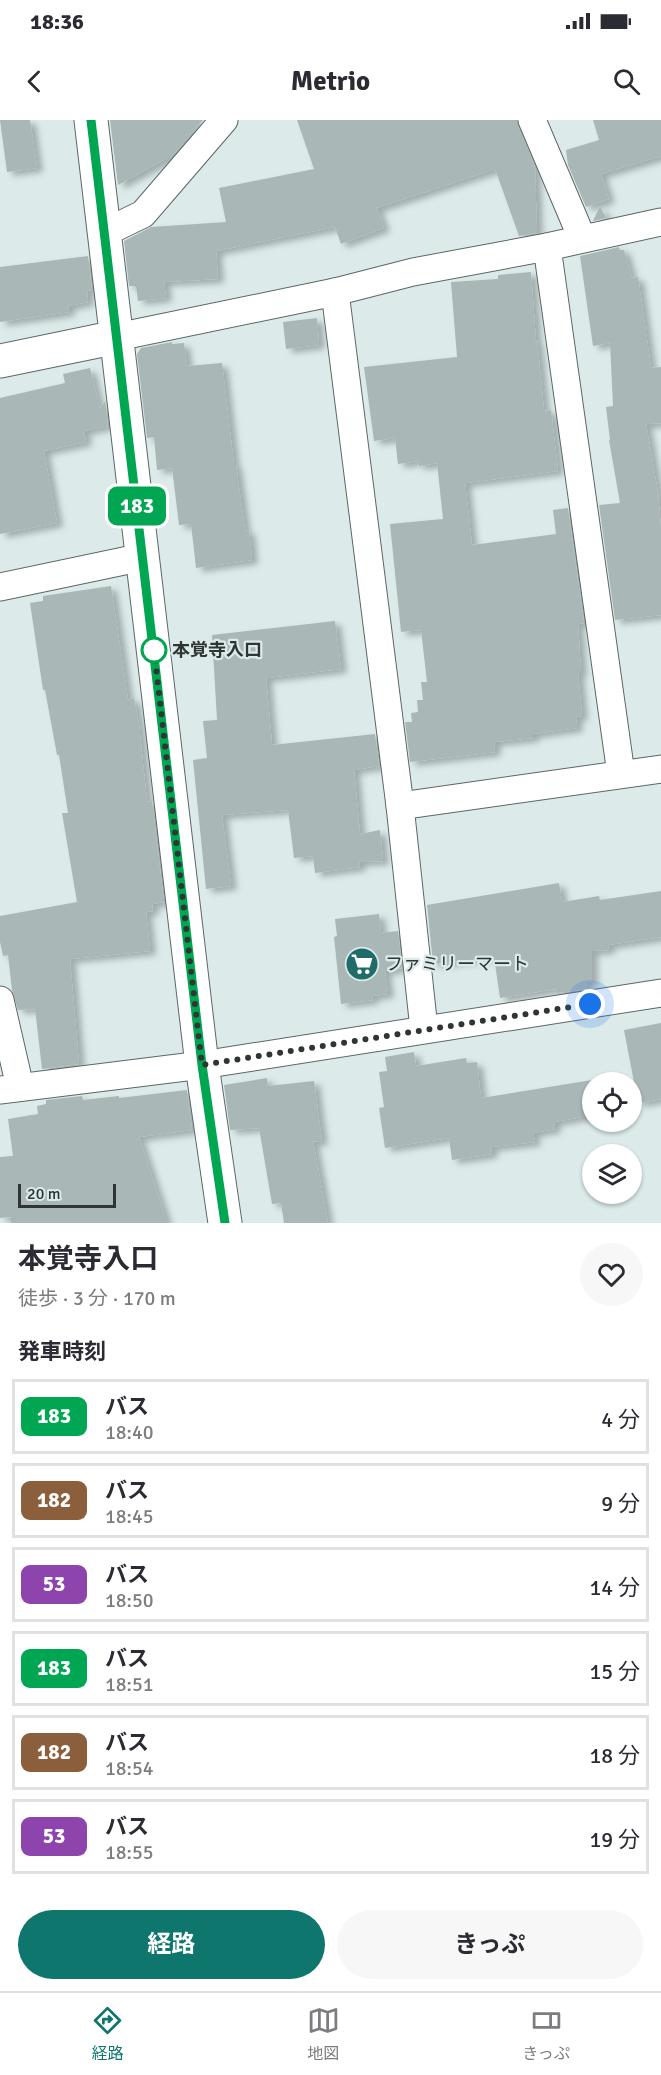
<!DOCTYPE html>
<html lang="ja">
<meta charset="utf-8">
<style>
:root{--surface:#fff;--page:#f7f7f7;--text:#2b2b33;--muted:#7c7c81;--line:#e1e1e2;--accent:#0f766e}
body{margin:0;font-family:Signika,"Noto Sans JP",sans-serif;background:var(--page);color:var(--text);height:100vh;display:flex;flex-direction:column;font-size:22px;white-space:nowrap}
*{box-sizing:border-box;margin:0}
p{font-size:20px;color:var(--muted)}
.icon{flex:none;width:33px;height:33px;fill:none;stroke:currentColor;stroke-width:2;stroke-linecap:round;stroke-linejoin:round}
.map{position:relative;height:1103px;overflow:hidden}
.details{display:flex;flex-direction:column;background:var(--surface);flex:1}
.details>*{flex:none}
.badge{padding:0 12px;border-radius:9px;font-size:21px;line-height:39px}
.buttons{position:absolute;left:582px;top:952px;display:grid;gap:12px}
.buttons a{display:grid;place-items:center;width:60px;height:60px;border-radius:50%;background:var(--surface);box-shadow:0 2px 4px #0004;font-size:30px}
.scale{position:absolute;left:18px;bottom:15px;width:98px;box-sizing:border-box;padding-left:6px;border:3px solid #2f3534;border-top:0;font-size:16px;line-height:21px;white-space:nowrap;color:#2f3534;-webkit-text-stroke:4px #dceaea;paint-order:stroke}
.you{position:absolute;width:30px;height:30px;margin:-15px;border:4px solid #fff;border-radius:50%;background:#1a73e8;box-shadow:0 0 0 9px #1a73e833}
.map>.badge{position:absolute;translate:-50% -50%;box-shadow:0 0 0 3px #fff}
h2{padding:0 18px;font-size:22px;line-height:54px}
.round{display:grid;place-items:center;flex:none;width:63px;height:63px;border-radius:32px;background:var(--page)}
.head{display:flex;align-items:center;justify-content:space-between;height:102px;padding:0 18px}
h1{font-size:28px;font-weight:700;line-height:45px}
.button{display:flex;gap:12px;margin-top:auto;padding:12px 18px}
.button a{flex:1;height:69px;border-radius:36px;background:var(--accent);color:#fff;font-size:24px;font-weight:700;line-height:69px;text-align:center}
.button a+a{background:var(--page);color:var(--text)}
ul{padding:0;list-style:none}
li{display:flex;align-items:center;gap:18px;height:75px;margin:0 12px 9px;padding:0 6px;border:3px solid var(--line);border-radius:0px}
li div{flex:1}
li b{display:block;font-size:22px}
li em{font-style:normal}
li .badge{min-width:66px;font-weight:700;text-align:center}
.status{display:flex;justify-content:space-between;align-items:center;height:42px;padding:0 30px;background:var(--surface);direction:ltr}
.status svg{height:16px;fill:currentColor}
header{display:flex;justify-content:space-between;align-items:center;height:78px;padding:0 18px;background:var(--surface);font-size:27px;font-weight:700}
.tabs{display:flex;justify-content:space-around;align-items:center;height:84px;border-top:2px solid var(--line);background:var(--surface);font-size:16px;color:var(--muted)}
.tabs a{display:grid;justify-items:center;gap:3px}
.tabs .on{color:var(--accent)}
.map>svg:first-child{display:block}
</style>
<div class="status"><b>18:36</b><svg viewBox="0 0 49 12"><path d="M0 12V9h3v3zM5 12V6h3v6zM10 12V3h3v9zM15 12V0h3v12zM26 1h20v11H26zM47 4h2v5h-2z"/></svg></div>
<header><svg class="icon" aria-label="back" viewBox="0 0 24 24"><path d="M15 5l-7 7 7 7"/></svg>Metrio<svg class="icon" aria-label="search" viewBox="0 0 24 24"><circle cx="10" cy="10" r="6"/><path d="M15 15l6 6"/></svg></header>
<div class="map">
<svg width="661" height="1103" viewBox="0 0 661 1103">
<defs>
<filter id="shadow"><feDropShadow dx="6" dy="4" stdDeviation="3" flood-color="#0004"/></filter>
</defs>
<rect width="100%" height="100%" fill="#dceaea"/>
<g fill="#a9b7b7" filter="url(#shadow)">
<path d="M0 0H30L37 48 7 52Z"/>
<path d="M110 0H203L173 35 118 65Z"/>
<path d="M297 0H517L535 48 537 113 519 116 495 49 377 88 384 108 341 124 335 107 216 131 218 159 164 162 166 178 138 181 136 166H129L124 121 151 107 226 102 219 68 314 49Z"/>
<path d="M593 0H661V36L601 54 609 79 586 87 568 45 566 30 599 20Z"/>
<path d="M600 86 606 98 593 101Z"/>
<path d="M619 127 620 130H624L632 158 638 157 651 248 661 247V303L646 304 658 373 661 410V495L615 500 599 385 620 383 609 320H610L606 287 613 286 610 223 593 226 580 136Z"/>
<path d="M88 136 92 170 87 171 88 182 68 186 69 192 0 202V147Z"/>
<path d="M531 152 536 222 537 220 544 291 551 290 558 351 465 363 472 425 556 414 553 390 568 388 584 503 578 504 581 553H578L582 596 576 597 577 608 533 614V618L494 622 495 632 410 642 405 602H412L411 593 418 592 417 580H423L421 562H427L421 510 401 512 390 404 443 399 437 343 419 346 418 341 398 344 395 318 374 321 364 247 457 237 451 162 498 159V155Z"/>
<path d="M317 198 319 225 286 229 283 202Z"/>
<path d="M172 222V224L184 223 187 246 222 243 234 345H236L245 411 249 410 252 440 196 448 191 404 179 405 172 348 157 350 154 317 147 318 137 234 141 228Z"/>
<path d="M90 248 100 289 105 281 108 306 84 311 86 322 44 331 57 403 0 414V278L65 263 63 254Z"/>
<path d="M111 466 128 580 134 578 139 605 147 682 152 681 164 782 152 784 153 791 146 792 150 831 70 839 79 944 42 949 35 889 18 890 12 870 8 835 3 836 0 822V796L77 782 62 693H68L59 635H57L45 570H43L30 483 43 481V476Z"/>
<path d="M335 501 341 549 266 558 272 625 375 614 379 646 354 650 360 714 380 710 383 741 359 742 360 747 315 753 313 736 294 738 288 690 222 695 231 766 206 769 193 640 207 638 203 601 217 600 212 515Z"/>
<path d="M559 763 562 782 599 776 600 780 661 771V817L608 825 609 830 592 831V861L586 862 587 869 557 873 555 869 500 878 494 837 433 844 427 785Z"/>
<path d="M379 794 381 813 398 811 402 848 385 851 388 874 372 876 373 880 341 884 334 817 337 816 335 799Z"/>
<path d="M661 903V979L638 983 624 910Z"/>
<path d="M414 932 416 946 466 938 467 943 477 942 481 978 592 960V995L554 1002 555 1009 533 1013 535 1022 491 1027 492 1034 452 1040 449 1018 385 1028 379 988 384 987 379 952 387 951 385 937Z"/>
<path d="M267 958 268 966 314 961 322 1022 313 1021 328 1103H284L281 1083 272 1084 259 1008 230 1010 224 965Z"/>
<path d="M187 970 192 1010 139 1017 167 1103H11V1097L0 1098V1037L13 1036 8 999 38 994 37 986 46 984V980L82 976 83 980 119 976V978Z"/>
</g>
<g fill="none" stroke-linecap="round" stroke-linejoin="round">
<g stroke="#5b6767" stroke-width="29">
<g id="minor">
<path d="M532 0 582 118"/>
<path d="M104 113 143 94 224 0"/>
<path d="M547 127 621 654"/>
<path d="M335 172 400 686 424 909"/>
<path d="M117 217 335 172 413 152 547 127 661 102"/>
<path d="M0 467 143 437"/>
<path d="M400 686 661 649"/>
<path d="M0 880 20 967"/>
<path d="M0 970 202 945 661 873"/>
</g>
</g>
<g stroke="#5b6767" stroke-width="35">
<g id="tertiary">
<path d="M91 0 202 945 225 1103"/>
<path d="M0 241 117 217"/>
</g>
</g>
<use href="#minor" stroke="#fff" stroke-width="27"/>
<use href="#tertiary" stroke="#fff" stroke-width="33"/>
</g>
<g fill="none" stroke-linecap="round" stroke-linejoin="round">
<g stroke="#fff" stroke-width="14">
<path id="line" d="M91 0 202 945 225 1103"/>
</g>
<use href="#line" stroke="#00a651" stroke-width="9"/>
<path stroke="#2f3534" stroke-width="6" stroke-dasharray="0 10.8" d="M154 530 202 945 590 884"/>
</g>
<defs>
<g id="supermarket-disc" transform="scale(1.725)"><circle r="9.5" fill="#206c6b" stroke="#dceaea"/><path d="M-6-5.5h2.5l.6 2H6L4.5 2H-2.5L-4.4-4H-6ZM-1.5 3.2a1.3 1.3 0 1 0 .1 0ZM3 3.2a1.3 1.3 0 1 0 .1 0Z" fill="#fff"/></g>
</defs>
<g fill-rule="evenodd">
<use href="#supermarket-disc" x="362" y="844"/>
</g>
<circle fill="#fff" stroke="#00a651" stroke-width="3" cx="154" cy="530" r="12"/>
<g text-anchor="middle" stroke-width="4.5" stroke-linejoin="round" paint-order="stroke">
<g font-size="18" font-weight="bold" fill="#2f3534" stroke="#dceaea" text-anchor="start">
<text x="172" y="536">本覚寺入口</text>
</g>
<g font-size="18" fill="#2f3534" stroke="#dceaea" text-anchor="start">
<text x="385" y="850">ファミリーマート</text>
</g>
</g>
</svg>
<div class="buttons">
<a><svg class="icon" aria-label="locate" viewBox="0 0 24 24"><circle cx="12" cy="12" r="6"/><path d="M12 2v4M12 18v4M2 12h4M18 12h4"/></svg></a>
<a><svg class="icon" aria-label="layers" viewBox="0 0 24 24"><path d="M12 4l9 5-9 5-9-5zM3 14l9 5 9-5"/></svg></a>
</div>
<div class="scale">20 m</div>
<div class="you" style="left:590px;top:884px"></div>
<b class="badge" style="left:137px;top:386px;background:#00a651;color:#fff">183</b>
</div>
<section class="details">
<div class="head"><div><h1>本覚寺入口</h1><p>徒歩 · 3 分 · 170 m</p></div><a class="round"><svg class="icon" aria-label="heart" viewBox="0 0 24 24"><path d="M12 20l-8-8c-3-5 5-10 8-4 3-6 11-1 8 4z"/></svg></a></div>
<h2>発車時刻</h2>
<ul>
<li><span class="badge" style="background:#00a651;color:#fff">183</span><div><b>バス</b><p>18:40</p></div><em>4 分</em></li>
<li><span class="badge" style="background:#8b5e3c;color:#fff">182</span><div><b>バス</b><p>18:45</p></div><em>9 分</em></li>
<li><span class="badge" style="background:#8e44ad;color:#fff">53</span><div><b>バス</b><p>18:50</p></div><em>14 分</em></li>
<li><span class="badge" style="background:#00a651;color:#fff">183</span><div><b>バス</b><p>18:51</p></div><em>15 分</em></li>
<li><span class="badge" style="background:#8b5e3c;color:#fff">182</span><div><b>バス</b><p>18:54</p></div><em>18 分</em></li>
<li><span class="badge" style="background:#8e44ad;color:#fff">53</span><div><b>バス</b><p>18:55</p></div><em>19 分</em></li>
</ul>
<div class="button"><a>経路</a><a>きっぷ</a></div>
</section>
<nav class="tabs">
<a class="on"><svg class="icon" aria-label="directions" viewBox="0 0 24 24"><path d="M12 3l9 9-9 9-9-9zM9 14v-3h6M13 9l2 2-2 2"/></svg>経路</a>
<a><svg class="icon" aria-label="map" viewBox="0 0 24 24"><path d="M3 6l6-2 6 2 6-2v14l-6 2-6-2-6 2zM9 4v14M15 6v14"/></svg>地図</a>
<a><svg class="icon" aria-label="tickets" viewBox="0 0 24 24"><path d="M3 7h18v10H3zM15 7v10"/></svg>きっぷ</a>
</nav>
